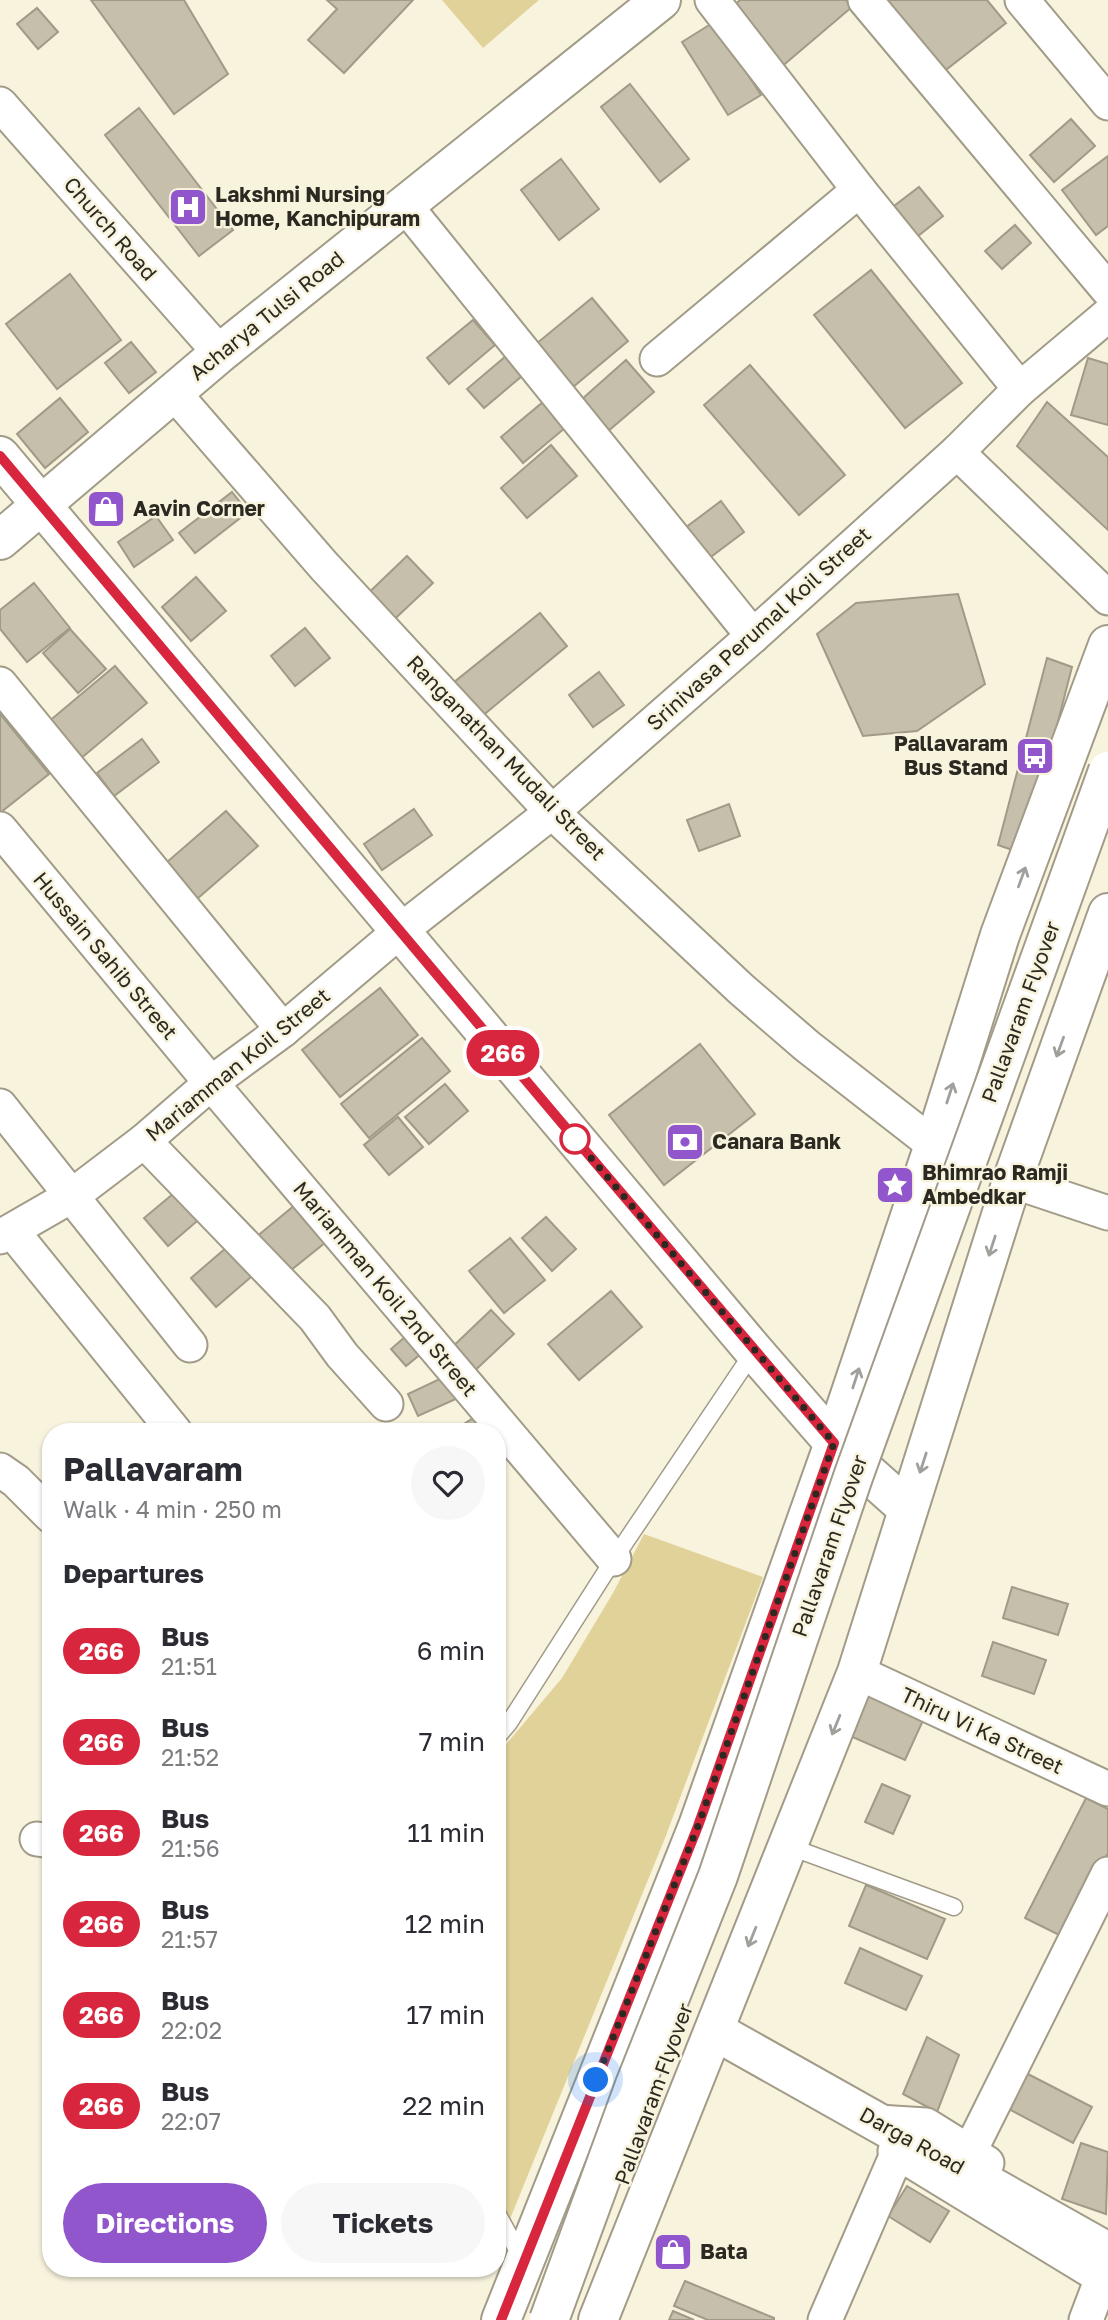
<!DOCTYPE html>
<meta charset="utf-8">
<style>
:root{--surface:#fff;--page:#f7f7f7;--text:#2b2b33;--muted:#7c7c81;--accent:#9155cc}
body{margin:0;font-family:"Golos Text",sans-serif;background:var(--page);color:var(--text);height:100vh;display:flex;flex-direction:column;font-size:26px;white-space:nowrap}
*{box-sizing:border-box;margin:0}
p{font-size:23px;color:var(--muted)}
.icon{flex:none;width:38px;height:38px;fill:none;stroke:currentColor;stroke-width:2;stroke-linecap:round;stroke-linejoin:round}
.map{position:relative;flex:1;overflow:hidden}
.sheet{position:absolute;left:42px;top:1423px;width:464px;height:854px;display:flex;flex-direction:column;background:var(--surface);border-radius:28px;box-shadow:0 2px 5px #0004}
.sheet>*{flex:none}
.badge{padding:0 14px;border-radius:23px;font-size:24px;line-height:46px}
.you{position:absolute;width:35px;height:35px;margin:-18px;border:5px solid #fff;border-radius:50%;background:#1a73e8;box-shadow:0 0 0 10px #1a73e833}
.map>.badge{position:absolute;translate:-50% -50%;box-shadow:0 0 0 4px #fff}
h2{padding:0 21px;font-size:26px;line-height:63px}
.round{display:grid;place-items:center;flex:none;width:74px;height:74px;border-radius:37px;background:var(--page)}
.summary{display:flex;align-items:center;justify-content:space-between;height:119px;padding:0 21px}
h1{font-size:33px;font-weight:700;line-height:52px}
.primary-button{display:flex;gap:14px;margin-top:auto;padding:14px 21px}
.primary-button a{flex:1;height:80px;border-radius:42px;background:var(--accent);color:#fff;font-size:28px;font-weight:700;line-height:80px;text-align:center}
.primary-button a+a{background:var(--page);color:var(--text)}
ul{padding:0;list-style:none}
li{display:flex;align-items:center;gap:21px;height:91px;padding:0 21px}
li div{flex:1}
li b{display:block;font-size:26px}
li em{font-style:normal}
li .badge{min-width:77px;font-weight:700;text-align:center}
.map>svg:first-child{display:block}
</style>
<div class="map">
<svg width="1108" height="2320" viewBox="0 0 1108 2320">
<rect width="100%" height="100%" fill="#f8f3dd"/>
<g fill="#e1d299">
<path d="M442 0H539L483 48Z"/>
<path d="M644 1534 763 1577 665 1838 510 2219 497 2197V1755L562 1678 613 1593Z"/>
</g>
<g fill="#c5bfab" stroke="#a09a87" stroke-width="2">
<path d="M91 0H184L228 74 174 114Z"/>
<path d="M327 0H413L344 73 308 40 337 9Z"/>
<path d="M740 0H846L852 7 780 68 730 9Z"/>
<path d="M878 0H987L1006 23 938 76Z"/>
<path d="M37 8 58 32 38 49 17 24Z"/>
<path d="M714 22 761 95 728 115 682 42Z"/>
<path d="M630 84 689 159 660 182 601 107Z"/>
<path d="M139 108 233 230 199 256 105 135Z"/>
<path d="M1071 119 1095 146 1054 182 1030 155Z"/>
<path d="M1108 156V226L1096 235 1062 190Z"/>
<path d="M561 159 599 209 559 240 521 190Z"/>
<path d="M919 187 943 216 918 236 894 206Z"/>
<path d="M1015 225 1031 243 1002 269 985 251Z"/>
<path d="M871 270 962 383 905 428 814 315Z"/>
<path d="M70 274 121 340 57 389 6 324Z"/>
<path d="M592 298 628 341 573 387 536 344Z"/>
<path d="M473 320 495 345 449 384 427 358Z"/>
<path d="M131 342 156 372 129 393 105 363Z"/>
<path d="M506 356 522 376 484 408 467 389Z"/>
<path d="M1088 358 1108 364V425L1071 415Z"/>
<path d="M626 360 654 392 600 438 573 407Z"/>
<path d="M750 365 845 475 799 515 704 405Z"/>
<path d="M60 398 88 432 45 468 17 434Z"/>
<path d="M543 402 565 428 523 463 501 437Z"/>
<path d="M1047 402 1108 457V530L1017 446Z"/>
<path d="M551 445 577 476 527 518 501 488Z"/>
<path d="M232 492 248 512 195 553 179 533Z"/>
<path d="M721 501 744 532 704 562 681 531Z"/>
<path d="M156 516 173 540 134 567 118 542Z"/>
<path d="M407 556 433 583 384 629 359 602Z"/>
<path d="M196 577 226 611 191 641 162 607Z"/>
<path d="M34 583 70 628 27 662 0 629V610Z"/>
<path d="M958 594 985 684 917 731 863 736 817 634 856 603Z"/>
<path d="M540 613 567 646 481 717 453 683Z"/>
<path d="M305 628 330 658 295 686 271 656Z"/>
<path d="M70 629 106 669 78 693 43 653Z"/>
<path d="M1047 658 1072 667 1024 854 998 845Z"/>
<path d="M115 666 147 703 73 765 41 728Z"/>
<path d="M599 672 624 705 593 727 569 695Z"/>
<path d="M0 714 49 774 0 813Z"/>
<path d="M142 739 159 762 114 796 97 773Z"/>
<path d="M729 804 740 836 699 851 687 820Z"/>
<path d="M414 809 432 835 382 870 364 844Z"/>
<path d="M226 811 258 846 190 905 159 869Z"/>
<path d="M380 988 418 1035 340 1097 302 1050Z"/>
<path d="M422 1038 450 1071 369 1138 341 1104Z"/>
<path d="M700 1044 755 1114 664 1185 609 1115Z"/>
<path d="M445 1084 468 1111 429 1144 405 1117Z"/>
<path d="M398 1117 423 1147 389 1175 364 1145Z"/>
<path d="M179 1189 203 1216 168 1246 144 1218Z"/>
<path d="M295 1205 326 1242 285 1275 255 1238Z"/>
<path d="M546 1217 576 1249 552 1271 522 1238Z"/>
<path d="M510 1238 545 1280 504 1313 469 1271Z"/>
<path d="M233 1242 258 1271 216 1307 191 1278Z"/>
<path d="M611 1291 642 1327 579 1380 548 1344Z"/>
<path d="M491 1310 514 1334 469 1376 447 1352Z"/>
<path d="M413 1330 428 1348 406 1366 391 1349Z"/>
<path d="M448 1375 458 1398 418 1416 408 1394Z"/>
<path d="M481 1413 493 1432H453V1431Z"/>
<path d="M1012 1587 1068 1604 1058 1635 1003 1618Z"/>
<path d="M993 1642 1046 1660 1034 1694 982 1676Z"/>
<path d="M861 1688 925 1716 905 1760 841 1732Z"/>
<path d="M882 1784 910 1796 893 1834 865 1822Z"/>
<path d="M1086 1798 1108 1809V1853L1065 1938 1025 1918Z"/>
<path d="M866 1885 945 1919 927 1959 849 1926Z"/>
<path d="M860 1948 922 1976 906 2010 845 1983Z"/>
<path d="M927 2037 959 2055 937 2112 903 2094Z"/>
<path d="M1026 2073 1092 2107 1073 2143 1007 2108Z"/>
<path d="M1081 2143 1108 2152 1106 2214 1062 2199Z"/>
<path d="M907 2186 949 2211 930 2242 888 2216Z"/>
<path d="M685 2281 774 2318V2320H708L674 2306Z"/>
<path d="M673 2311 694 2320H669Z"/>
</g>
<g fill="none" stroke-linecap="round" stroke-linejoin="round">
<g stroke="#a19b88" stroke-width="19">
<g id="service">
<path d="M497 1737 509 1723 614 1559 754 1351"/>
<path d="M788 1846 954 1907"/>
<path d="M497 2213 521 2257"/>
</g>
</g>
<g stroke="#a19b88" stroke-width="37">
<g id="minor">
<path d="M712 0 859 190 1020 389"/>
<path d="M865 0 1108 290"/>
<path d="M1022 0 1108 103"/>
<path d="M0 104 220 353"/>
<path d="M404 204 753 636"/>
<path d="M657 359 859 190"/>
<path d="M174 393 324 566 552 812 741 989 807 1046 934 1145"/>
<path d="M957 452 1108 598"/>
<path d="M0 684 283 1030"/>
<path d="M0 829 211 1083 614 1559"/>
<path d="M0 1106 190 1345"/>
<path d="M144 1141 315 1318 342 1355 386 1404"/>
<path d="M1012 1181 1108 1213"/>
<path d="M12 1231 175 1432"/>
<path d="M0 1237 73 1195 144 1141 211 1083 283 1030 400 931 552 812 753 636 957 452 1020 389 1108 315"/>
<path d="M0 1470 16 1481 51 1516"/>
<path d="M857 1672 1108 1789"/>
<path d="M37 1839 51 1841"/>
<path d="M878 2122 926 2125 987 2163"/>
<path d="M895 2151 1108 2281"/>
<path d="M969 2153 1108 1874"/>
<path d="M825 2320 897 2154"/>
<path d="M1086 2320 1102 2278"/>
</g>
</g>
<g stroke="#a19b88" stroke-width="42">
<g id="tertiary">
<path d="M0 540 220 353 661 0"/>
<path d="M715 2031 1108 2252"/>
<path d="M501 2320 698 1826 834 1443 934 1145 1000 935 1108 645"/>
<path d="M598 2320 857 1672 1012 1181 1108 913"/>
</g>
</g>
<g stroke="#a19b88" stroke-width="42">
<path id="primary" d="M0 456 754 1351 834 1443 908 1509"/>
</g>
<use href="#service" stroke="#fff" stroke-width="16"/>
<use href="#minor" stroke="#fff" stroke-width="33"/>
<use href="#tertiary" stroke="#fff" stroke-width="38"/>
<use href="#primary" stroke="#fff" stroke-width="38"/>
<g stroke="#a19b88" stroke-width="42" stroke-linecap="butt">
<path id="primary-bridge" d="M549 2320 635 2085 718 1876 853 1477 1108 771"/>
</g>
<use href="#primary-bridge" stroke="#fff" stroke-width="38"/>
</g>
<defs><path id="oneway-shaft" d="M-6 0H5M1.5-3L5.5 0L1.5 3" fill="none" stroke-width="1.6" stroke-linecap="round" stroke-linejoin="round" transform="scale(1.75)"/></defs>
<g stroke="#a09f9b">
<use href="#oneway-shaft" transform="translate(1022 877) rotate(-70)"/>
<use href="#oneway-shaft" transform="translate(1060 1047) rotate(110)"/>
<use href="#oneway-shaft" transform="translate(950 1093) rotate(-72)"/>
<use href="#oneway-shaft" transform="translate(992 1246) rotate(108)"/>
<use href="#oneway-shaft" transform="translate(856 1378) rotate(-72)"/>
<use href="#oneway-shaft" transform="translate(923 1463) rotate(108)"/>
<use href="#oneway-shaft" transform="translate(836 1725) rotate(112)"/>
<use href="#oneway-shaft" transform="translate(752 1937) rotate(112)"/>
</g>
<g fill="none" stroke-linecap="round" stroke-linejoin="round">
<g stroke="#fff" stroke-width="16">
<path id="line" d="M0 456 566 1128 834 1443 698 1826 501 2320"/>
</g>
<use href="#line" stroke="#d7263d" stroke-width="10"/>
<path stroke="#2b2921" stroke-width="7" stroke-dasharray="0 12.6" d="M575 1139 834 1443 698 1826 596 2080"/>
</g>
<defs>
<g id="hospital-square" transform="scale(2.0125)"><rect x="-9" y="-9" width="18" height="18" rx="4" fill="#9155cc" stroke="#f8f3dd"/><path d="M-5-5h3v3.5h4V-5h3V5h-3V1.5h-4V5h-3Z" fill="#fff"/></g>
<g id="shop-square" transform="scale(2.0125)"><rect x="-9" y="-9" width="18" height="18" rx="4" fill="#9155cc" stroke="#f8f3dd"/><path d="M-5-2.5h2.3a2.7 3.5 0 0 1 5.4 0H5L5.5 6h-11ZM-1.5-2.5h3a1.5 2.3 0 0 0-3 0Z" fill="#fff"/></g>
<g id="bus-square" transform="scale(2.0125)"><rect x="-9" y="-9" width="18" height="18" rx="4" fill="#9155cc" stroke="#f8f3dd"/><path d="M-5-6H5V4H4V6H2V4H-2V6H-4V4H-5ZM-3.5-4V0h7V-4ZM-3.5 1.2v1.5H-2V1.2ZM2 1.2v1.5H3.5V1.2Z" fill="#fff"/></g>
<g id="bank-square" transform="scale(2.0125)"><rect x="-9" y="-9" width="18" height="18" rx="4" fill="#9155cc" stroke="#f8f3dd"/><path d="M-6-4H6V4H-6ZM0-2.3a2.3 2.3 0 1 0 0 4.6a2.3 2.3 0 1 0 0-4.6Z" fill="#fff"/></g>
<g id="sight-square" transform="scale(2.0125)"><rect x="-9" y="-9" width="18" height="18" rx="4" fill="#9155cc" stroke="#f8f3dd"/><path d="M0-6L1.8-2.2L6-1.7L2.9 1.2L3.7 5.4L0 3.3L-3.7 5.4L-2.9 1.2L-6-1.7L-1.8-2.2Z" fill="#fff"/></g>
</defs>
<g fill-rule="evenodd">
<use href="#hospital-square" x="188" y="207"/>
<use href="#shop-square" x="106" y="509"/>
<use href="#bus-square" x="1035" y="756"/>
<use href="#bank-square" x="685" y="1142"/>
<use href="#sight-square" x="895" y="1185"/>
<use href="#shop-square" x="673" y="2252"/>
</g>
<circle fill="#fff" stroke="#d7263d" stroke-width="3.5" cx="575" cy="1139" r="14"/>
<g text-anchor="middle" stroke-width="5" stroke-linejoin="round" paint-order="stroke">
<g font-size="21" font-weight="bold" fill="#2b2921" stroke="#f8f3dd" text-anchor="start">
<text x="215" y="202">Lakshmi Nursing<tspan x="215" dy="24">Home, Kanchipuram</tspan></text>
<text x="133" y="516">Aavin Corner</text>
<text x="1008" y="751" text-anchor="end">Pallavaram<tspan x="1008" dy="24">Bus Stand</tspan></text>
<text x="712" y="1149">Canara Bank</text>
<text x="922" y="1180">Bhimrao Ramji<tspan x="922" dy="24">Ambedkar</tspan></text>
<text x="700" y="2259">Bata</text>
</g>
<g font-size="21" fill="#2b2921" stroke="#f8f3dd">
<text transform="translate(110 229) rotate(49)" y="7">Church Road</text>
<text transform="translate(267 316) rotate(-39)" y="7">Acharya Tulsi Road</text>
<text transform="translate(759 629) rotate(-42)" y="7">Srinivasa Perumal Koil Street</text>
<text transform="translate(506 758) rotate(46)" y="7">Ranganathan Mudali Street</text>
<text transform="translate(105 956) rotate(50)" y="7">Hussain Sahib Street</text>
<text transform="translate(1021 1012) rotate(-70)" y="7">Pallavaram Flyover</text>
<text transform="translate(238 1065) rotate(-39)" y="7">Mariamman Koil Street</text>
<text transform="translate(385 1289) rotate(50)" y="7">Mariamman Koil 2nd Street</text>
<text transform="translate(830 1546) rotate(-71)" y="7">Pallavaram Flyover</text>
<text transform="translate(982 1731) rotate(25)" y="7">Thiru Vi Ka Street</text>
<text transform="translate(654 2094) rotate(-70)" y="7">Pallavaram Flyover</text>
<text transform="translate(912 2141) rotate(29)" y="7">Darga Road</text>
</g>
</g>
</svg>
<div class="you" style="left:596px;top:2080px"></div>
<b class="badge" style="left:503px;top:1053px;background:#d7263d;color:#fff">266</b>
<section class="sheet">
<div class="summary"><div><h1>Pallavaram</h1><p>Walk · 4 min · 250 m</p></div><a class="round"><svg class="icon" aria-label="heart" viewBox="0 0 24 24"><path d="M12 20l-8-8c-3-5 5-10 8-4 3-6 11-1 8 4z"/></svg></a></div>
<h2>Departures</h2>
<ul>
<li><span class="badge" style="background:#d7263d;color:#fff">266</span><div><b>Bus</b><p>21:51</p></div><em>6 min</em></li>
<li><span class="badge" style="background:#d7263d;color:#fff">266</span><div><b>Bus</b><p>21:52</p></div><em>7 min</em></li>
<li><span class="badge" style="background:#d7263d;color:#fff">266</span><div><b>Bus</b><p>21:56</p></div><em>11 min</em></li>
<li><span class="badge" style="background:#d7263d;color:#fff">266</span><div><b>Bus</b><p>21:57</p></div><em>12 min</em></li>
<li><span class="badge" style="background:#d7263d;color:#fff">266</span><div><b>Bus</b><p>22:02</p></div><em>17 min</em></li>
<li><span class="badge" style="background:#d7263d;color:#fff">266</span><div><b>Bus</b><p>22:07</p></div><em>22 min</em></li>
</ul>
<div class="primary-button"><a>Directions</a><a>Tickets</a></div>
</section>
</div>
